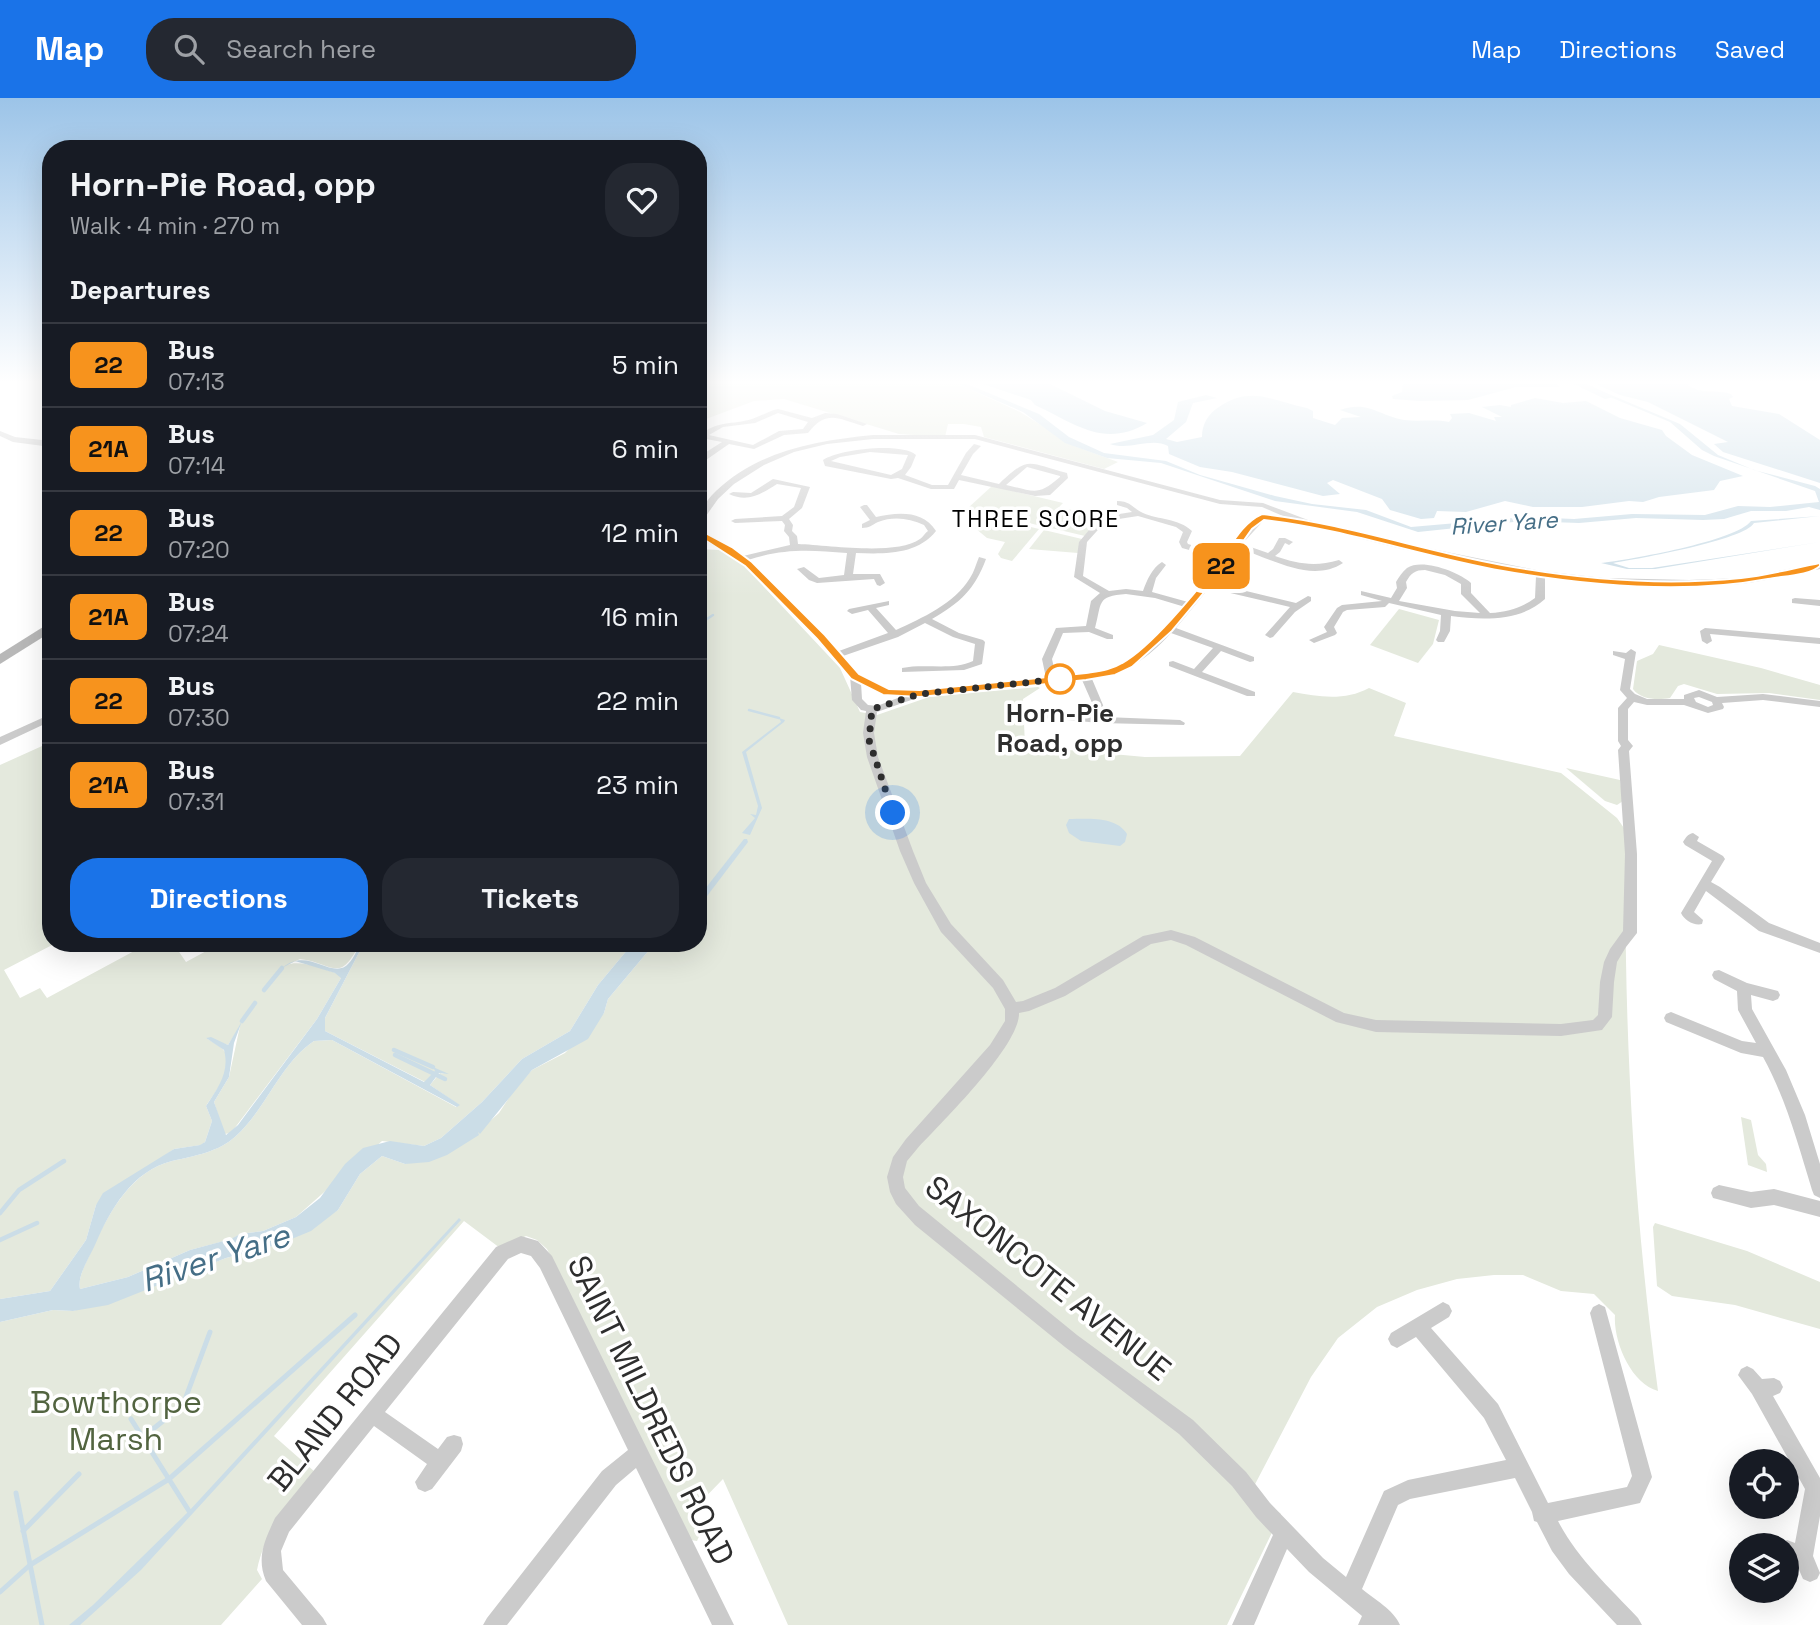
<!DOCTYPE html>
<meta charset="utf-8">
<style>
:root{--surface:#171b24;--page:#242831;--text:#f1f3f6;--muted:#9ea1a6;--line:#363941;--accent:#1a73e8}
body{margin:0;font-family:"Space Grotesk",sans-serif;background:var(--page);color:var(--text);height:100vh;display:flex;flex-direction:column;font-size:26px;white-space:nowrap}
*{box-sizing:border-box;margin:0}
p{font-size:23px;color:var(--muted)}
.icon{flex:none;width:38px;height:38px;fill:none;stroke:currentColor;stroke-width:2;stroke-linecap:round;stroke-linejoin:round}
.map{position:relative;flex:1;overflow:hidden}
.side{position:absolute;left:42px;top:42px;width:665px;height:812px;display:flex;flex-direction:column;background:var(--surface);border-radius:28px;box-shadow:0 7px 28px #0002}
.side>*{flex:none}
.badge{padding:0 14px;border-radius:10px;font-size:24px;line-height:46px}
.controls{position:absolute;left:1729px;top:1351px;display:grid;gap:14px}
.controls a{display:grid;place-items:center;width:70px;height:70px;border-radius:50%;background:var(--surface);box-shadow:0 7px 28px #0002;font-size:35px}
.you{position:absolute;width:35px;height:35px;margin:-18px;border:5px solid #fff;border-radius:50%;background:#1a73e8;box-shadow:0 0 0 10px #1a73e833}
.map>.badge{position:absolute;translate:-50% -50%;box-shadow:0 0 0 4px #fff}
h2{padding:0 28px;font-size:26px;line-height:63px}
.round{display:grid;place-items:center;flex:none;width:74px;height:74px;border-radius:28px;background:var(--page)}
.overview{display:flex;align-items:center;justify-content:space-between;height:119px;padding:0 28px}
h1{font-size:33px;font-weight:600;line-height:52px}
.primary-button{display:flex;gap:14px;margin-top:auto;padding:14px 28px}
.primary-button a{flex:1;height:80px;border-radius:28px;background:var(--accent);color:#fff;font-size:28px;font-weight:600;line-height:80px;text-align:center}
.primary-button a+a{background:var(--page);color:var(--text)}
ul{padding:0;list-style:none}
li{display:flex;align-items:center;gap:21px;height:84px;padding:0 28px;border-top:2px solid var(--line)}
li div{flex:1}
li b{display:block;font-size:26px}
li em{font-style:normal}
li .badge{min-width:77px;font-weight:700;text-align:center}
header{display:flex;align-items:center;gap:42px;box-sizing:border-box;height:98px;padding:0 35px;background:var(--accent);color:#fff}
header strong{font-size:33px}
nav{display:flex;gap:38px;margin-inline-start:auto;font-size:24px}
.search{width:490px;height:63px;background:var(--page);display:flex;align-items:center;gap:18px;box-sizing:border-box;padding:0 24px;border-radius:28px;color:var(--muted);font-size:26px}
.map>svg:first-child{display:block}
</style>
<header>
<strong>Map</strong>
<div class="search"><svg class="icon" aria-label="search" viewBox="0 0 24 24"><circle cx="10" cy="10" r="6"/><path d="M15 15l6 6"/></svg>Search here</div>
<nav><a>Map</a><a>Directions</a><a>Saved</a></nav>
</header>
<div class="map">
<svg width="1820" height="1527" viewBox="0 0 1820 1527">
<rect width="100%" height="100%" fill="#fff"/>
<g fill="#e4e9dd">
<path d="M698 286H958L1020 314 1077 349 1118 364 1104 371 984 339 981 329 964 326H948L945 339 899 336 784 301 754 303 698 324Z"/>
<path d="M992 388 1063 405 1041 428 968 410Z"/>
<path d="M1065 410 1078 414 1095 427 1085 438 1047 429Z"/>
<path d="M975 415 1039 431 1012 463 1001 460 998 456 1005 444 987 440 975 430Z"/>
<path d="M1044 432 1082 441 1078 455 1029 451Z"/>
<path d="M698 451 720 452 738 461 840 570 860 614 877 617 929 599 1038 589 1040 590 1023 601 1025 648 1145 659 1240 658 1293 594C1319 599 1345 603 1369 590L1406 605 1394 638 1561 675 1617 720 1626 733C1623 920 1633 1108 1658 1293 1631 1286 1613 1243 1615 1217L1594 1196 1561 1193 1523 1177H1494L1457 1181 1417 1192 1377 1209 1338 1240 1311 1279 1252 1392 1281 1416 1227 1527H788L723 1381 691 1414 701 1434 697 1443 691 1442 547 1151 537 1142 526 1138 500 1150 464 1123 274 1338 315 1374C290 1405 265 1432 257 1472L262 1481 221 1527H0V1224L53 1212 73 1213 169 1182 226 1160 277 1147 338 1112 360 1076 382 1058 405 1066 478 1034 499 1015 514 992 532 972 565 955 604 915 608 901 655 845H698Z"/>
<path d="M1399 511 1439 522 1433 546 1418 565 1370 547Z"/>
<path d="M1659 547 1761 570 1820 587V602L1769 595 1717 596 1684 586 1678 588 1670 600C1658 602 1641 602 1633 591L1637 563 1653 556Z"/>
<path d="M51 644V845H56L4 872 20 900 40 890 47 900 149 845H173L186 864 221 845H360C339 887 334 865 300 861L287 867C300 861 327 872 341 877V880L317 921 231 1035 224 1036 214 1004 229 979 240 928 228 947 206 940C212 944 221 948 225 954 234 972 215 994 206 1008L212 1023 205 1044 201 1047 174 1051 96 1107 86 1142 50 1193 0 1201V667Z"/>
<path d="M1566 670 1620 682 1623 703 1617 707 1605 703Z"/>
<path d="M364 845H633L598 887 570 933 522 961 482 1004 441 1040 424 1048 382 1043 296 1119 263 1133 240 1136 232 1141 190 1152 128 1179 80 1191C77 1178 89 1160 94 1147 110 1113 132 1073 172 1063 194 1058 219 1054 236 1038 266 1011 280 966 314 943L332 942 456 1009 459 1007 430 987 440 975 445 976 436 973 425 984 325 933V920Z"/>
<path d="M1741 1019 1751 1022 1758 1057 1766 1066 1767 1074 1748 1067Z"/>
<path d="M1655 1125 1747 1153 1820 1184V1231L1735 1207 1672 1198 1657 1188 1653 1129Z"/>
</g>
<g fill="#cbdde7">
<path d="M958 286H967L1039 316 1069 339 1104 355 1166 363 1200 377 1275 398 1312 406 1366 412 1411 429 1526 419 1574 421 1632 416 1705 417 1738 408 1770 409 1819 404 1815 393 1714 358 1702 352 1670 324 1579 286H1585L1680 326 1718 357 1754 372 1815 388 1820 391V412L1809 409 1786 413H1751L1724 421 1703 422 1636 420 1579 425 1523 423 1418 434 1357 414 1275 403 1161 365 1107 360 1065 345 1023 314Z"/>
<path d="M983 286H1050L1105 313 1147 325C1104 351 1074 325 1035 307L1031 302Z"/>
<path d="M1403 286H1557L1560 289H1516L1468 302 1420 303 1393 301 1392 298 1402 294Z"/>
<path d="M1596 286H1690L1688 287C1701 297 1716 291 1731 296L1733 299 1729 301 1732 308 1779 316 1820 342V385L1723 354 1714 346 1728 344 1648 304 1620 297Z"/>
<path d="M1206 297 1217 300 1193 305 1186 324 1166 341 1177 344 1202 339C1202 326 1208 316 1219 309 1251 287 1273 303 1307 310L1313 313V320L1335 327 1342 320 1361 319 1340 312C1369 302 1379 318 1404 322 1419 324 1435 321 1449 324L1452 320 1450 316 1469 315 1496 323 1494 319H1502L1482 309 1500 307 1511 309V307L1535 300 1563 305 1586 303 1620 320 1662 332 1666 338 1692 357 1743 378 1720 383 1714 392 1659 399 1643 404 1629 403 1582 409H1533L1505 403 1466 414 1437 413 1434 420 1421 421 1390 412 1382 401 1333 382 1327 385 1340 396 1323 398 1232 374 1200 369 1169 356 1168 348C1151 339 1129 353 1110 346L1153 337 1174 322 1178 304Z"/>
<path d="M1820 418 1754 425C1745 442 1637 461 1613 465L1629 470H1652L1820 444 1655 471H1627L1601 465C1628 462 1737 443 1751 423Z"/>
<path d="M779 620 785 622 784 624 746 654 762 710 750 737 742 735 755 720 750 716 756 717 758 708 742 654 781 624Z"/>
<path d="M1069 721C1088 721 1116 718 1127 736L1125 744 1120 748 1081 743 1069 735 1066 727Z"/>
<path d="M744 741H747L748 744 698 810V800Z"/>
<path d="M360 845H364L325 920V933L424 984 435 973 433 969 449 976 439 975 430 987 460 1007 457 1009 332 942 314 943C280 966 266 1011 236 1038 219 1054 194 1058 172 1063 132 1073 110 1112 95 1147 89 1160 77 1178 80 1191L128 1179 190 1152 231 1141 240 1136 263 1133 296 1119 320 1100 345 1066 363 1050 390 1043 424 1048 441 1040 482 1004 522 961 570 933 598 887 633 845H655L608 901 604 915 588 941 532 972 480 1036 478 1034 479 1037 447 1057 429 1064 405 1066 382 1058 360 1076 338 1112 311 1133 277 1147 226 1160 108 1207 73 1213 53 1212 0 1224V1201L50 1193 86 1142 96 1107 103 1095 174 1051 200 1047 205 1044 212 1023 206 1008C218 990 230 974 224 952L206 940 211 939 228 947 242 923 234 945 229 979 214 1004 226 1037 238 1027 317 921 341 880 335 875 295 863 282 870C308 847 333 884 349 865 354 860 357 852 360 845Z"/>
<path d="M459 1120 461 1122 141 1472 80 1527H69L93 1507 189 1413Z"/>
</g>
<g fill="none" stroke-linecap="round" stroke-linejoin="round">
<g stroke="#cbdde7" stroke-width="2.5">
<path d="M700 534 701 525 713 517"/>
<path d="M749 612 779 620"/>
</g>
<g stroke="#cbdde7" stroke-width="4.5">
<path d="M264 892 282 870"/>
<path d="M242 923 255 905"/>
<path d="M394 952 433 969"/>
<path d="M395 957 445 981"/>
<path d="M0 1115 19 1092 64 1063"/>
<path d="M0 1142 37 1125"/>
</g>
<g stroke="#cbdde7" stroke-width="5">
<path d="M131 1321 189 1413"/>
<path d="M143 1339 183 1307 210 1234"/>
<path d="M16 1395 42 1527"/>
<path d="M23 1433 79 1376"/>
<path d="M0 1494 30 1467 169 1381 355 1217"/>
</g>
<path fill="#cbdde7" fill-rule="evenodd" d="M1574 286H1587L1614 299 1605 301Z"/>
<g fill="#cbcbcb" fill-rule="evenodd">
<path d="M778 311 812 320 825 315 837 316 867 326 863 328C838 321 827 311 808 335L784 337 754 351 729 346 706 362 698 369 700 358 722 344 701 340 700 338C715 322 733 327 752 321 761 318 769 313 778 311ZM778 315 808 324 803 331 779 333 753 347 709 337 723 329 755 325Z"/>
<path d="M873 337H975L1220 402 1263 405 1308 422 1402 445 1541 473 1603 480 1689 482 1742 480 1820 465V471C1794 476 1767 483 1740 486 1676 491 1610 486 1545 479V501C1520 524 1482 522 1451 518L1450 533 1444 544H1438L1436 542 1440 533 1441 517 1389 505 1385 509 1347 512 1343 514 1334 529 1337 535 1335 537 1314 545 1309 542 1327 534 1324 529 1337 510 1342 507 1382 503 1361 497V493L1391 500 1397 490 1396 484C1399 479 1402 474 1407 470 1422 460 1459 474 1471 485V495L1490 515C1508 514 1521 510 1535 500L1536 478 1402 451 1302 426 1262 409 1220 406 975 341H873L827 346 794 354 764 367 734 386 718 401 701 425H698C698 413 707 402 716 393 760 352 815 343 873 337ZM1425 472 1445 477 1461 486V496L1480 515 1455 513 1399 503 1407 490 1406 484C1411 475 1415 472 1425 472Z"/>
<path d="M974 346 981 348 973 356 961 377 999 386C1029 357 1028 365 1067 375L1068 380 1050 397 1035 398 959 382 954 391H931L898 380 891 381 825 368 823 362C839 351 902 344 916 357L911 369 905 377 932 387H948L966 355ZM870 354 908 357 902 371 891 377 831 363 840 359ZM1027 369 1060 378V379C1037 399 1034 393 1006 387Z"/>
<path d="M773 381 810 389 802 410 789 421 793 427 792 433 797 438 798 446C828 447 896 458 920 441 923 439 925 435 928 433L924 427C909 420 893 418 878 424 872 427 869 430 862 430V426L870 422 860 409 864 407H867L876 419C898 414 923 412 936 433 917 457 885 456 856 455L853 476H880L885 485 880 488 877 487 874 481 817 485 809 482 797 471 804 469 819 480 844 477 847 455C811 452 784 450 748 462L839 553 888 535 868 512 852 516 847 513 849 511 889 503V507L876 510 896 532C922 520 954 506 970 480 974 474 976 466 979 459L986 461C975 491 960 505 932 521L959 535 983 542 985 544 982 566 964 572 902 574V570C925 565 952 573 973 563L975 546 953 539 925 525 898 539 843 558 859 576 889 591 920 593 1046 580 1042 561 1056 530 1086 528 1091 503 1100 495 1074 479 1079 444 1100 419 1132 414 1127 410 1117 407V403C1131 403 1132 410 1143 415 1159 422 1178 420 1192 433L1187 444 1188 446 1225 457 1242 434 1259 417H1265V421L1242 446 1268 455 1273 451 1279 440H1285L1293 444 1289 447 1285 445 1280 454 1275 458C1298 466 1315 469 1339 462L1343 465C1311 486 1270 460 1238 450L1213 485 1296 505 1308 498 1311 499V503L1295 514 1273 539 1270 540 1265 537 1290 509 1209 490 1176 530 1254 559V563L1250 564 1221 553 1202 574 1255 594V598H1247L1169 568V564L1173 563 1194 571 1213 550 1171 535C1146 562 1128 574 1092 581L1103 607 1105 619 1180 622 1185 625 1184 627 1100 625 1044 620 1043 618 1048 615 1094 618 1093 607 1082 582 915 599 914 601 877 614 874 635 878 659 913 753 926 785 951 826 1003 882 1016 904 1023 903 1055 890 1143 838 1171 832 1195 839 1344 915 1376 922 1561 926 1593 922 1598 917 1600 884 1604 864 1610 851 1623 833 1625 756 1618 652 1621 648 1618 643V610L1627 600 1620 592 1625 561 1613 557V553L1626 555 1631 551 1636 554 1630 591 1635 596 1647 601H1684V597L1699 592 1717 599 1763 596 1820 603V609L1763 602 1722 605 1724 609 1723 611 1708 615 1684 607H1647L1634 604 1628 611V642L1633 648 1629 653 1637 756V835L1626 849 1617 864 1614 884 1612 919 1602 932 1561 938 1376 934 1336 924 1186 847 1171 842 1151 846 1065 898 1029 913 1019 915C1020 948 941 1025 917 1051L907 1063 903 1079 905 1090 919 1108 1077 1237 1193 1322 1246 1374 1270 1405 1323 1460 1346 1479 1384 1393 1408 1382 1506 1362 1484 1320 1416 1239 1397 1250 1391 1247 1388 1241 1391 1235 1443 1204 1449 1207 1452 1213 1449 1219 1431 1230 1498 1306 1548 1405 1627 1389 1632 1378 1590 1215 1593 1209 1599 1206 1605 1209 1652 1379 1640 1405 1558 1423C1577 1460 1609 1489 1638 1520L1642 1527H1617L1569 1476 1552 1453 1537 1424 1534 1423 1532 1414 1515 1380 1410 1401 1398 1407 1362 1491C1375 1502 1393 1511 1400 1527H1358L1362 1518 1309 1474 1287 1451 1254 1527H1232L1273 1437 1256 1419 1232 1388 1179 1336 1065 1249 915 1127 896 1106 890 1094 887 1079 893 1059 906 1041 990 947 1005 923V911L993 890 941 834 914 785 900 753 867 659 863 635 866 613 861 612 852 602 850 578 818 541 739 463 698 439V433L743 458 790 447 789 439 784 433 785 427 782 423 735 425 731 423 735 421 782 418 794 409 801 390 777 386C761 396 748 405 729 396L733 394 751 395ZM1138 418 1176 429 1183 434 1179 444 1182 450 1222 461 1188 504 1152 494 1156 480 1166 467 1162 464C1152 470 1147 482 1143 493L1126 491 1109 493 1083 478 1087 444 1106 423ZM1126 496 1155 500 1185 509C1166 531 1145 558 1116 569 1097 576 1076 577 1056 579L1052 561 1063 535 1089 534 1107 541H1113V537L1095 530C1102 505 1096 498 1126 496ZM861 585 883 596 903 598 877 608 868 607 862 601ZM1699 599 1712 604 1713 607 1708 609 1696 604 1694 600Z"/>
<path d="M1795 500 1820 502V508L1792 505V501Z"/>
<path d="M1705 530 1820 540V546L1710 536 1712 543 1707 546 1702 543 1700 533Z"/>
<path d="M51 616V623L0 647V639Z"/>
<path d="M1693 735 1699 739 1697 743 1723 758 1725 761 1711 784 1720 789 1769 825 1820 845V855L1759 833 1706 793 1694 814 1703 822 1702 826C1694 828 1684 822 1681 815L1712 763 1685 747 1683 744C1686 739 1688 736 1693 735Z"/>
<path d="M1719 872 1747 885 1778 893 1780 897 1778 901 1773 903 1751 897 1752 911 1786 972 1805 1017 1820 1066V1100L1814 1097 1812 1092C1798 1046 1786 1001 1763 959L1741 955 1666 924 1664 920 1666 916 1671 914 1742 943 1756 945 1738 912 1737 893 1714 881 1712 877 1714 873Z"/>
<path d="M1719 1087 1751 1094 1774 1091 1820 1103V1119L1774 1107 1751 1110 1713 1100 1711 1095 1713 1090Z"/>
<path d="M521 1138 538 1143 552 1158 734 1527H712L636 1370 616 1387 507 1527H483L487 1520 602 1373 628 1352 540 1170 531 1158 521 1155 508 1161 385 1314 438 1351 447 1339 454 1337 461 1339 463 1346 461 1353 432 1391 425 1394 418 1391 415 1384 427 1366 374 1328 289 1434 281 1453 283 1472 323 1520 327 1527H302L266 1483C256 1459 265 1442 275 1420L496 1149Z"/>
<path d="M1747 1268 1753 1271 1762 1281 1774 1280 1780 1283 1783 1289 1780 1295 1773 1298 1820 1380V1418L1813 1458 1820 1475 1817 1481 1810 1484 1803 1481 1796 1465 1787 1462V1447H1779L1787 1442 1795 1445 1805 1391 1752 1296 1738 1277 1741 1271Z"/>
</g>
<path fill="#cbcbcb" fill-rule="evenodd" d="M0 333 15 339 51 343V349L13 344 0 338Z"/>
<path fill="#b8b8b8" fill-rule="evenodd" d="M51 524V534L0 566V556Z"/>
</g>
<linearGradient id="sky" x2="0" y2="1"><stop stop-color="#9cc4e8"/><stop offset="0.57" stop-color="#fff"/><stop offset="1" stop-color="#fff" stop-opacity="0"/></linearGradient>
<rect width="1820" height="499" fill="url(#sky)"/>
<path fill="#f7931d" stroke="#fff" stroke-width="2" d="M1262 416C1344 425 1421 452 1502 467 1579 481 1663 488 1741 480 1768 477 1794 470 1820 465V468C1811 477 1785 478 1768 481 1683 497 1589 488 1503 473 1423 459 1345 431 1264 422L1252 431 1223 472 1172 533 1132 569 1115 577 1086 582 920 599 883 597 851 581 817 541 745 468 694 435 702 433 732 449 752 464 825 537 859 576 889 591 920 592 1086 575C1099 573 1111 572 1122 565 1150 550 1196 494 1216 468 1230 450 1241 425 1262 416Z"/>
<g fill="none" stroke-linecap="round" stroke-linejoin="round">
<path stroke="#2e2e2e" stroke-width="7" stroke-dasharray="0 12.6" d="M893 715 869 642 872 611 920 596 1060 581"/>
</g>
<circle fill="#fff" stroke="#f7931d" stroke-width="3.5" cx="1060" cy="581" r="14"/>
<g text-anchor="middle" stroke-width="7" stroke-linejoin="round" paint-order="stroke">
<g font-size="23" letter-spacing="2" fill="#000" stroke="#fff">
<text x="1036" y="429">THREE SCORE</text>
</g>
<g font-size="23" font-style="italic" fill="#456e86" stroke="#fff">
<text transform="translate(1504 425) rotate(-4)" y="8">River Yare</text>
</g>
<g font-size="26" font-weight="bold" fill="#2e2e2e" stroke="#fff">
<text x="1060" y="624">Horn-Pie<tspan x="1060" dy="30">Road, opp</tspan></text>
</g>
<g font-size="32" fill="#2e2e2e" stroke="#fff">
<text transform="translate(1048 1180) rotate(39)" y="11">SAXONCOTE AVENUE</text>
<text transform="translate(651 1312) rotate(64)" y="11">SAINT MILDREDS ROAD</text>
<text transform="translate(335 1314) rotate(-51)" y="11">BLAND ROAD</text>
</g>
<g font-size="32" fill="#526440" stroke="#fff">
<text x="116" y="1315">Bowthorpe<tspan x="116" dy="37">Marsh</tspan></text>
</g>
<g font-size="33" font-style="italic" fill="#456e86" stroke="#fff">
<text transform="translate(215 1159) rotate(-18)" y="12">River Yare</text>
</g>
</g>
</svg>
<div class="controls">
<a><svg class="icon" aria-label="locate" viewBox="0 0 24 24"><circle cx="12" cy="12" r="6"/><path d="M12 2v4M12 18v4M2 12h4M18 12h4"/></svg></a>
<a><svg class="icon" aria-label="layers" viewBox="0 0 24 24"><path d="M12 4l9 5-9 5-9-5zM3 14l9 5 9-5"/></svg></a>
</div>
<div class="you" style="left:893px;top:715px"></div>
<b class="badge" style="left:1221px;top:468px;background:#f7931d;color:#111">22</b>
<section class="side">
<div class="overview"><div><h1>Horn-Pie Road, opp</h1><p>Walk · 4 min · 270 m</p></div><a class="round"><svg class="icon" aria-label="heart" viewBox="0 0 24 24"><path d="M12 20l-8-8c-3-5 5-10 8-4 3-6 11-1 8 4z"/></svg></a></div>
<h2>Departures</h2>
<ul>
<li><span class="badge" style="background:#f7931d;color:#111">22</span><div><b>Bus</b><p>07:13</p></div><em>5 min</em></li>
<li><span class="badge" style="background:#f7931d;color:#111">21A</span><div><b>Bus</b><p>07:14</p></div><em>6 min</em></li>
<li><span class="badge" style="background:#f7931d;color:#111">22</span><div><b>Bus</b><p>07:20</p></div><em>12 min</em></li>
<li><span class="badge" style="background:#f7931d;color:#111">21A</span><div><b>Bus</b><p>07:24</p></div><em>16 min</em></li>
<li><span class="badge" style="background:#f7931d;color:#111">22</span><div><b>Bus</b><p>07:30</p></div><em>22 min</em></li>
<li><span class="badge" style="background:#f7931d;color:#111">21A</span><div><b>Bus</b><p>07:31</p></div><em>23 min</em></li>
</ul>
<div class="primary-button"><a>Directions</a><a>Tickets</a></div>
</section>
</div>
